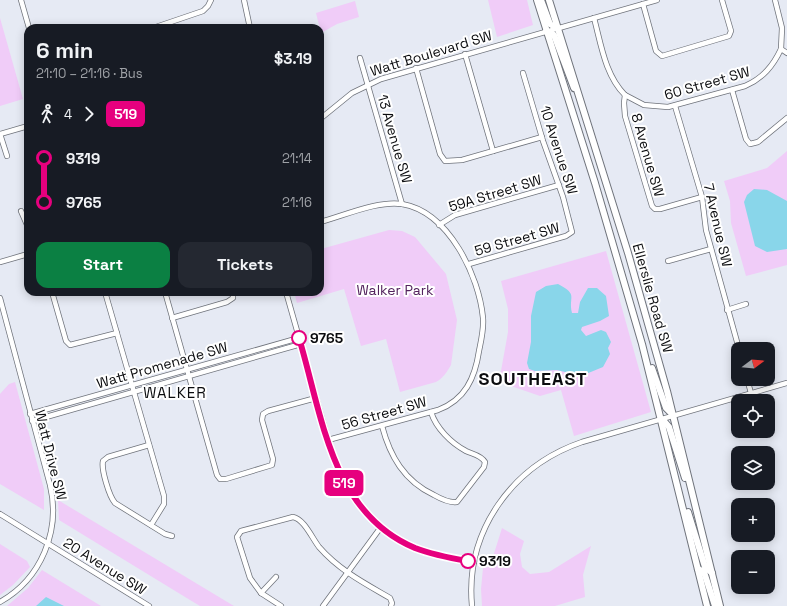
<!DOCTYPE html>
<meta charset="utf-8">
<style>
:root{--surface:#171b24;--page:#242831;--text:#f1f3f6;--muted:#9ea1a6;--accent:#0b8043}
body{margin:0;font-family:"Space Grotesk",sans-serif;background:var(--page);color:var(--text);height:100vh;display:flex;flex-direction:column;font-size:15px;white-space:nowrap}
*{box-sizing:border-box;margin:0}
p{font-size:13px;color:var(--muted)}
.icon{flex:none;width:22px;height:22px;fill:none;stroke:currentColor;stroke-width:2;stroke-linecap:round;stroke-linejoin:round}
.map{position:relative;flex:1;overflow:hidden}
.panel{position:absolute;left:24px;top:24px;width:300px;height:272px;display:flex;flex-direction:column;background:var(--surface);border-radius:12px;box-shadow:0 2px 10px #0003}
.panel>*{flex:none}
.badge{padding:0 8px;border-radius:6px;font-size:14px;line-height:26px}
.needle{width:26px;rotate:74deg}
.buttons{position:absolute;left:731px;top:342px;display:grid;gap:8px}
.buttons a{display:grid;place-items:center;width:44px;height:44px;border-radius:8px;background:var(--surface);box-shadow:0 2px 10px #0003;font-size:20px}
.map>.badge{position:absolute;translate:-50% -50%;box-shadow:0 0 0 2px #fff}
.legs{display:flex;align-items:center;gap:6px;height:44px;padding:0 12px;font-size:13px}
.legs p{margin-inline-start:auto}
.summary{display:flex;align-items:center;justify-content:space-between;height:68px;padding:0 12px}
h1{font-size:22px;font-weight:700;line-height:30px}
.button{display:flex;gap:8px;margin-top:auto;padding:8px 12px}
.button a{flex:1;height:46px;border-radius:12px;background:var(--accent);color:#fff;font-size:16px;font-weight:700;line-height:46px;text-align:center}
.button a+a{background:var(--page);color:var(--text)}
ul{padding:0 12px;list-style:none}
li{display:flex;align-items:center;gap:14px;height:44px;font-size:15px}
li i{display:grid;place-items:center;width:6px;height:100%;margin:0 5px;background:currentColor}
li i::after{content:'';width:10px;height:10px;margin:-5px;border:3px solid;border-radius:50%;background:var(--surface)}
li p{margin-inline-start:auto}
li:first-child i{background:linear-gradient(#0000 50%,currentColor 0)}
li:last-child i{background:linear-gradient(currentColor 50%,#0000 0)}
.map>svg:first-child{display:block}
</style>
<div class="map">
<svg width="787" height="606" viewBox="0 0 787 606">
<rect width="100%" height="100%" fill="#e6eaf4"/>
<g fill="#f0ccf8">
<path d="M488 0H527L533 25 497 37Z"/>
<path d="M355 1 359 17 337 24 321 33 316 13Z"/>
<path d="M0 18 23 99 0 106Z"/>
<path d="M787 151V265L746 276 731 223 730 201 724 181 767 168Z"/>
<path d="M389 230 402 231 415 237 446 274 457 320 451 365C447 372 443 378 436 382L400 392 386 339 361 346 344 289 297 303 294 292H320V247L321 249Z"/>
<path d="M606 251 651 412 574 436 561 390 540 396 499 382 508 332V309L501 281Z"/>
<path d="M15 382 44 489V510L0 484V394L9 384Z"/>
<path d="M58 500 219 597 234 606H200L190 600 59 520Z"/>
<path d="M502 528 524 541 520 554 522 567 530 574 549 572 591 546 583 575 585 597 555 606H482L481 589 483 568 489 567 491 563Z"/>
<path d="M0 544 27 561 30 567 13 585 0 595Z"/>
<path d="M42 570 101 606H7L28 588Z"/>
</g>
<g fill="#89d6ea">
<path d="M754 189 767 190 787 201V249L767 252 755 246 744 202 747 195Z"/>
<path d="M558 284C579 295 568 296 572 313H578L580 302 588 288H597L606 296 609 316 600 321 582 327 581 330 586 336 601 330 606 332 611 342 608 348 610 354 603 367 581 376 557 370 535 371 529 369 527 363 531 342V316L536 292 546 286Z"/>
<path d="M46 597 64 606H36Z"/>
</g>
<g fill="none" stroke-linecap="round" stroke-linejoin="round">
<g stroke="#6f737b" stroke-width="6">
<g id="minor">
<path d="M21 0 29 28"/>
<path d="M244 0 250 28"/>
<path d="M775 0 782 28 781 49 787 53"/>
<path d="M643 4 656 51 662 56 729 36 731 31 722 0"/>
<path d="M594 18C601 44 605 75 625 95L624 103 625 116 652 206 655 209H660L702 197"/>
<path d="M153 28 203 11 208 6 211 0"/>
<path d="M465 54 493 151"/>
<path d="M360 58 402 204"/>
<path d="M416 68 440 154 445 161 462 160 542 137"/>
<path d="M732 90 746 139 750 144 758 142 787 118"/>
<path d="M625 95 644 105 668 107 745 86C763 78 773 66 781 49"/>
<path d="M675 106 702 197 706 230 739 349"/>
<path d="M320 119 352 93 381 79 657 0"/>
<path d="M0 134 28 126"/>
<path d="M0 134 7 156"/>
<path d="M21 211 28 227"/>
<path d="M320 222C343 216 379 200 402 204 449 212 479 276 483 318 484 329 481 341 479 351 475 378 465 400 438 410L328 440"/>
<path d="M439 225 455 215 559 185"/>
<path d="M668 261 711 249"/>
<path d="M0 262 28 254"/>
<path d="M469 264 566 236 572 232 563 197 543 141 523 73"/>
<path d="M52 292 66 341 70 345 117 333"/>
<path d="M105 292 164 496V504L151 525"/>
<path d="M165 292 217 475 220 479H226L272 465 273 459 262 420 263 414 268 411 316 398"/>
<path d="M286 292 331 450C347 500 381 538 431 554 445 558 459 560 474 562"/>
<path d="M0 298 50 485C61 531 41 579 0 602"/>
<path d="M727 310 746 304"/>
<path d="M172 318 227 302 233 298V292"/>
<path d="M747 379 751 393"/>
<path d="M30 414 299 338"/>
<path d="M32 421 301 344"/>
<path d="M382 426C390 456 404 481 434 495 441 499 449 503 457 502L484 467 485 462C481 455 472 454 466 451 451 443 436 428 431 412"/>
<path d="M149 445 108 457 103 461C101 469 109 496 115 503L165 534 172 536"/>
<path d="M0 514 149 606"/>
<path d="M261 593 276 577"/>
<path d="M281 606 261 593 250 578 237 537 241 531 293 517C304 519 312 538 319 547 339 570 364 583 390 598L392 603 391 606"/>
<path d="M323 606 381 527"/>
<path d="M472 606C465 531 512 466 582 442L787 383"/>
</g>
</g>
<g stroke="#6f737b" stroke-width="8">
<g id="major">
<path d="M537 0 595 183 642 344 707 606"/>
<path d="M541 0 550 24 558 29"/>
<path d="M549 0 628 253 667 391 720 606"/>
<path d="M546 31 554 35 574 88"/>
<path d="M652 368 666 408 673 415"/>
<path d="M663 420 669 427 685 478"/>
<path d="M688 512 705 567 712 573"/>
<path d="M698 569 704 572 715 606"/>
</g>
</g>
<use href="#minor" stroke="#fff" stroke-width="4.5"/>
<use href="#major" stroke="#fff" stroke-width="6"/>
</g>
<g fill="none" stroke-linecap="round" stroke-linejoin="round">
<g stroke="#fff" stroke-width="9">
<path id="line-1" d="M299 338C322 414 331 513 415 548 433 555 450 558 468 561"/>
</g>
<use href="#line-1" stroke="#e6007e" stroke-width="6"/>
</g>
<g fill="#fff" stroke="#e6007e" stroke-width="2">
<circle cx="299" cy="338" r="7"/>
<circle cx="468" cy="561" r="7"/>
</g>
<g text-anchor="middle" stroke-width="4" stroke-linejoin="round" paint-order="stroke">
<g font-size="14" fill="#0b0c0f" stroke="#fff">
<text transform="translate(431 53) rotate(-17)" y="5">Watt Boulevard SW</text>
<text transform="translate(707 83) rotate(-16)" y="5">60 Street SW</text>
<text transform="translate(395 139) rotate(74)" y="5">13 Avenue SW</text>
<text transform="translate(559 150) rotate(72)" y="5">10 Avenue SW</text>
<text transform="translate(648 155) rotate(74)" y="5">8 Avenue SW</text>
<text transform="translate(495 193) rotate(-17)" y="5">59A Street SW</text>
<text transform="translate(718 225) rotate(77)" y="5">7 Avenue SW</text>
<text transform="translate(517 239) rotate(-16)" y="5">59 Street SW</text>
<text transform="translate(653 298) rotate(74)" y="5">Ellerslie Road SW</text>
<text transform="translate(162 365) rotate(-16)" y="5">Watt Promenade SW</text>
<text transform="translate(384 413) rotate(-16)" y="5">56 Street SW</text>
<text transform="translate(51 455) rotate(76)" y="5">Watt Drive SW</text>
<text transform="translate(105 566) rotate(32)" y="5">20 Avenue SW</text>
</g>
<g font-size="14" fill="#53235e" stroke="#fff">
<text x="395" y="295">Walker Park</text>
</g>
<g font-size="14" font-weight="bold" fill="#0b0c0f" stroke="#fff" text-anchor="start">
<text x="310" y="343">9765</text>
<text x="479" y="566">9319</text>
</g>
<g font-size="15" letter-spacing="1" fill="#0b0c0f" stroke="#fff">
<text x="175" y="398">WALKER</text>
</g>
<g font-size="18" font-weight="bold" letter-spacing="1" fill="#0b0c0f" stroke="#fff">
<text x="533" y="385">SOUTHEAST</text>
</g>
</g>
</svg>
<div class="buttons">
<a><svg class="needle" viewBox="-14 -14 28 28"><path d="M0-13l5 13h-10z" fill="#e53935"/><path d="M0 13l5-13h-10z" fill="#9ea1a6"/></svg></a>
<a><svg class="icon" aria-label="locate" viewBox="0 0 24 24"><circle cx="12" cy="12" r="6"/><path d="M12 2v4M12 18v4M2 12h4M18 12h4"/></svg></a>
<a><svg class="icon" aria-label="layers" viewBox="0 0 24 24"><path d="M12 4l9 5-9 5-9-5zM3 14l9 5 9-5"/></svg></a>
<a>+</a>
<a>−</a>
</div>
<b class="badge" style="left:344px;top:483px;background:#e6007e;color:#fff">519</b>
<section class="panel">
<div class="summary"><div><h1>6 min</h1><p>21:10 – 21:16 · Bus</p></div><b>$3.19</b></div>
<div class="legs"><svg class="icon" aria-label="walk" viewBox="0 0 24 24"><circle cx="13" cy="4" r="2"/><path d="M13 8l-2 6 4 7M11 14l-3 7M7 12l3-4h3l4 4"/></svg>4<svg class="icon" aria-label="forward" viewBox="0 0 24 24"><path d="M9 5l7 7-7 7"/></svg><b class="badge" style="background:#e6007e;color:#fff">519</b></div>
<ul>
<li><i style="color:#e6007e"></i><b>9319</b><p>21:14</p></li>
<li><i style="color:#e6007e"></i><b>9765</b><p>21:16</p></li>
</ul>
<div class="button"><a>Start</a><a>Tickets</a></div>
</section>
</div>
